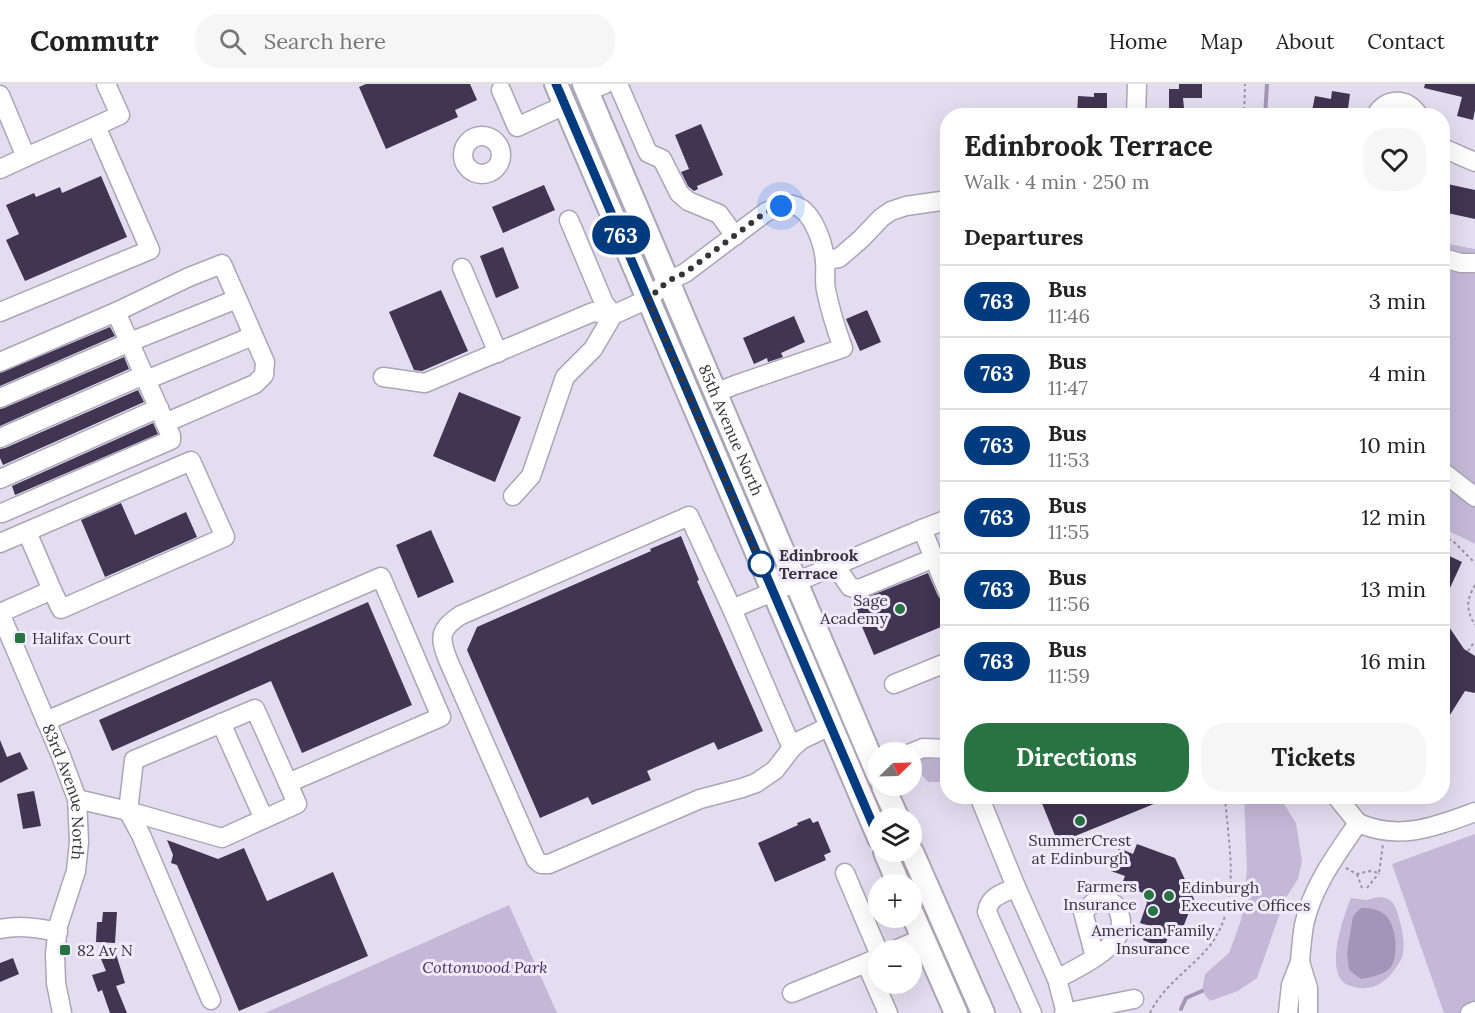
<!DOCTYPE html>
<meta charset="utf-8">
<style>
:root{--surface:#fff;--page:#f6f6f6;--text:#222;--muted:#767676;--line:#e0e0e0;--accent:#277342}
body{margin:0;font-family:Lora,serif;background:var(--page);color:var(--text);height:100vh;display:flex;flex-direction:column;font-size:22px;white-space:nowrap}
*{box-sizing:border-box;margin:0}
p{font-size:20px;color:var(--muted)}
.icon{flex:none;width:33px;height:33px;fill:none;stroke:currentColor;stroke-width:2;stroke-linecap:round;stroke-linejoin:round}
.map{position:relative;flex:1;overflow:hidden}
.sheet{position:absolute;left:940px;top:24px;width:510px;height:696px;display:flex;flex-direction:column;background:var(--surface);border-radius:24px;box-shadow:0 6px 24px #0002}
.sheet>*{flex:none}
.badge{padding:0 12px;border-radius:20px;font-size:21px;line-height:39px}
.needle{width:39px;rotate:67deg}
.controls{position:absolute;left:868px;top:658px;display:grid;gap:12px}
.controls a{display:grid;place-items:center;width:54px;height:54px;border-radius:50%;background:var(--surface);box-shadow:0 6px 24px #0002;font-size:30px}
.you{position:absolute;width:30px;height:30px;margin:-15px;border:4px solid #fff;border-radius:50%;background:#1a73e8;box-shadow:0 0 0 9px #1a73e833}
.map>.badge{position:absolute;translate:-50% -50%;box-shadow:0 0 0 3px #fff}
h2{padding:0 24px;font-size:22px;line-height:54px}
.round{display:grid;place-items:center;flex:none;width:63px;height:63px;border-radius:24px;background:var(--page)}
.summary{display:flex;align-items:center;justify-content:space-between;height:102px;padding:0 24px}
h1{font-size:28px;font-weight:800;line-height:45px}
.action{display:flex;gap:12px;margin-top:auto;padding:12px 24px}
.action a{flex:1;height:69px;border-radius:24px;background:var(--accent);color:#fff;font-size:24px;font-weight:800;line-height:69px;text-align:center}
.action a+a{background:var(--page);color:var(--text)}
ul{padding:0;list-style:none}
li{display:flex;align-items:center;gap:18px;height:72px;padding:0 24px;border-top:2px solid var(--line)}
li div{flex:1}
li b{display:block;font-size:22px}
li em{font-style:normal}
li .badge{min-width:66px;font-weight:700;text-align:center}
header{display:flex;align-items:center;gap:36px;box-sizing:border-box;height:84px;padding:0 30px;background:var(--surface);border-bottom:2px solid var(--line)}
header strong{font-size:28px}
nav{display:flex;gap:33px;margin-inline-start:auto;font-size:21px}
.search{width:420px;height:54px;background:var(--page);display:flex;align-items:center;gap:15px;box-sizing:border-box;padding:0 21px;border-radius:24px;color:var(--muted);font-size:22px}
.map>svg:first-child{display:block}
</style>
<header>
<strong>Commutr</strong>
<div class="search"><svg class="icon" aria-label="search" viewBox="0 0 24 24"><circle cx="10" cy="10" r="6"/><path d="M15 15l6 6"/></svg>Search here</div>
<nav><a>Home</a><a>Map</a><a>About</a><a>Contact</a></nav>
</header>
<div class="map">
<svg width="1475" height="929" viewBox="0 0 1475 929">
<rect width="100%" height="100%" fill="#e4ddf0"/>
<g fill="#c3b8d7">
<path d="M1443 159 1475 165V460L1443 444Z"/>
<path d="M929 672 948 675V698H928L921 690 919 675Z"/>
<path d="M1244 713H1282L1284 720 1296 739 1302 777 1298 795 1285 815 1257 894 1238 907 1210 917 1202 907 1205 890 1229 869 1241 836 1247 787Z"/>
<path d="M1475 750V929H1444L1392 780Z"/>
<path d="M1378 813C1393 814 1395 820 1399 834 1402 845 1405 858 1403 870 1402 874 1399 879 1397 882 1387 899 1370 909 1351 902 1346 901 1343 899 1340 894 1329 874 1343 834 1351 814L1366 816Z"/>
<path d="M509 821 557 929H265Z"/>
</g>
<path fill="#a295b8" d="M1361 824C1370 824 1381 825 1387 833 1396 843 1399 871 1391 883 1385 891 1370 893 1361 895L1349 886 1347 869 1353 832Z"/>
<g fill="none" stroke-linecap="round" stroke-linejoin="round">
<g stroke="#a295b8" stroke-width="4">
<path d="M1265 32 1267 0"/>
<path d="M1181 925 1186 914 1202 907"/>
</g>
</g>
<g fill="#403552">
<path d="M366 0H470L477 16 455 26 458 33 386 65 359 3Z"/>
<path d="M1179 0H1202V14H1183L1184 24H1182V32H1169V5H1179Z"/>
<path d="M1425 0H1475V26L1473 36 1457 32 1462 13 1424 4Z"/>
<path d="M1332 7 1350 10 1347 32H1311L1315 12 1331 15Z"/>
<path d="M1094 9H1107V28H1101V32H1077L1078 12 1094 13Z"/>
<path d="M701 40 723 91 697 102 698 105 694 107 688 102 681 88 689 85 675 51Z"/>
<path d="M101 92 127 153 25 197 6 156 19 150 6 121 34 109 36 113 60 103 62 109Z"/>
<path d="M1443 99 1475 106V135L1443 128Z"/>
<path d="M544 101 555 126 503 149 492 123Z"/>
<path d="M503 163 519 204 496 214 480 172Z"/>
<path d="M441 206 468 267 422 287 414 286 389 228Z"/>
<path d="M867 226 881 258 860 267 846 235Z"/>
<path d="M794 232 805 258 781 269 783 273 768 278 767 274 754 280 743 254Z"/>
<path d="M110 243 115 252 0 302V289Z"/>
<path d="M124 273 129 285 0 342V325L4 324Z"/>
<path d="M138 306 144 318 3 381 0 374V365L5 364Z"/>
<path d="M459 308 521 333 495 398 433 372Z"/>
<path d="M153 339 158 350 15 411 12 402Z"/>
<path d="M121 419 135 451 186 428 197 453 105 493 81 436Z"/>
<path d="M431 446 454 498 418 514 396 461Z"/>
<path d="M681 452 699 496 697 497 763 647 718 666 714 658 647 687 651 696 592 721 588 713 540 734 467 566 477 543 651 467 650 465Z"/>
<path d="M1443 469 1462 478 1443 519Z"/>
<path d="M928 489 938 512 942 517 948 531V540L874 571 852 519Z"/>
<path d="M368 518 412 621 302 669 271 597 112 667 99 636Z"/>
<path d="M1443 534 1464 565 1475 572V609L1465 607 1443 642Z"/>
<path d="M0 656 7 673 20 668 28 685 0 699Z"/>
<path d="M34 707 41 742 23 745 17 710Z"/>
<path d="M1039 712H1171V713L1058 759Z"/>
<path d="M810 734 813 739 818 737 831 768 824 771 826 776 775 798 758 759 798 741 797 739Z"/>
<path d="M167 756 218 775 244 764 267 817 333 788 368 872 239 927 177 781 171 779 173 771Z"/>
<path d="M1137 760 1175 774 1194 815 1179 854 1169 850 1164 865 1143 856 1147 841 1140 839 1147 819 1143 809 1122 800 1125 792 1111 787 1119 764 1133 770Z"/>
<path d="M103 828H117L115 859 96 858 97 838H102Z"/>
<path d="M116 870 125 899 116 902 127 929H110L102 906 98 908 92 891 106 887 101 875Z"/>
<path d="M13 874 19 890 0 898V879Z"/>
</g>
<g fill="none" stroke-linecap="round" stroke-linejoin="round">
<g stroke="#aba5b6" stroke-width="21">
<g id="minor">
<path d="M618 0 648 69 662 75 679 109 688 117 719 130 735 152"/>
<path d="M501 6 517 43 565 21"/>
<path d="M587 7 605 0"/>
<path d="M0 11 26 73 96 42 150 166 0 228"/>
<path d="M1136 32 1137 0"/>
<path d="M1375 32C1387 13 1407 13 1419 32"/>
<path d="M96 42 120 31 106 0"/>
<circle cx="482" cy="71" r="19"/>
<path d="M1443 64 1475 78"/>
<path d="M0 85 26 73"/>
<path d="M569 136 604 219 613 231"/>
<path d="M1443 174 1461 179H1475"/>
<path d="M825 176 839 174 861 155 881 134 891 127 906 122 948 116"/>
<path d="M462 184 498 269"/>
<path d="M116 228 189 193 222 180 265 278 264 291 255 300 165 339"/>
<path d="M0 278 116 228 171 352V356L2 429"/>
<path d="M383 293 425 299 593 228 613 231"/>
<path d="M146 296 253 252"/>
<path d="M0 314 130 258 237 215"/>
<path d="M0 354 144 291"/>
<path d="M1443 388 1475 413"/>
<path d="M0 395 159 324"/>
<path d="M513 412 531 392 565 293 593 265 613 231 648 215 668 197 685 189 766 128C774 125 785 119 793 121 813 125 824 161 825 178 826 188 824 197 826 206 830 226 836 245 843 264L735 301 715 309"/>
<path d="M922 445 948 508"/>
<path d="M27 448 52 506"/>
<path d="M0 459 191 377 225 453 61 525 52 506 0 529"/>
<path d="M835 481 850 503 859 505 934 474"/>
<path d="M732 525 792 664"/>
<path id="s1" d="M0 529 61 672 77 715 79 758 76 787 58 842 55 870 56 899 62 929"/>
<path d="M894 600 948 578"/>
<path d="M46 637 381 493 441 633 288 699 297 720 222 754 128 727 77 715"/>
<path d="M221 639 264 735"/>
<path d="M830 642 801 656 792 664 775 686 756 699 742 704 700 715 549 780H541L536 776 448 576C439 553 439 545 461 531L689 432 732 525 922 445 948 435"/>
<path d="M911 669 923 664 948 665"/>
<path d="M979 712 1016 803 1057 895 1066 929"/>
<path d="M1336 712 1358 739"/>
<path d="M845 789 879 869"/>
<path d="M1016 803C1002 810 989 812 987 828L1032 929"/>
<path d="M0 845C20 841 38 844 58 848"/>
<path d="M893 867 923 854"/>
<path d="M875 875 866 879 888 929"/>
<path d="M1300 878C1301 866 1302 853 1304 841 1312 803 1336 771 1358 739 1400 757 1434 743 1475 728"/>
<path d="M1057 895C1078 883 1129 862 1120 832 1120 831 1118 825 1117 823 1115 820 1109 817 1106 814L1093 819 1083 828 1095 873"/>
<path d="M792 909 866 879"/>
<path d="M211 916 141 751 128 727 134 676 255 625 288 699"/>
<path d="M1064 929 1134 915"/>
<path d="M1288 929 1291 901 1300 878 1308 904V929"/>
<path d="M1470 929 1475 927"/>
</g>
</g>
<g stroke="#aba5b6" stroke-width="26">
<g id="major">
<path d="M556 0 879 754"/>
<path id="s2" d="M584 0 879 693"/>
<path d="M883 702 898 735"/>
<path d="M885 768 899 801"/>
<path d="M912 768 983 929"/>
<path d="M912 829 956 929"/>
</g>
</g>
<g stroke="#9893a1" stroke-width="2" stroke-dasharray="3 3" stroke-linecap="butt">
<path d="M1244 32 1245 0"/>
<path d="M1443 452 1453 457 1475 479"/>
<path d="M1475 501C1466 516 1466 526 1475 541"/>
<path d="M1468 567 1475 557"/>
<path d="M1346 784 1357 790 1370 787 1379 789 1383 760"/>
<path d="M1357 790 1362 804"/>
<path d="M1367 804 1379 789"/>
<path d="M1150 929C1163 902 1189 886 1208 864 1243 821 1228 762 1225 712"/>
</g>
<use href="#minor" stroke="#fff" stroke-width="18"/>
<use href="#major" stroke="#fff" stroke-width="22"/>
</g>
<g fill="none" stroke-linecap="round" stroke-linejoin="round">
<g stroke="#fff" stroke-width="14">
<path id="line" d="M556 0 879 755"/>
</g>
<use href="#line" stroke="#003b80" stroke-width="9"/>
<path stroke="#36333a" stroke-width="6" stroke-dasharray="0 10.8" d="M761 480 764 487 648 215 668 197 685 189 766 128 781 122"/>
</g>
<circle fill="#fff" stroke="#003b80" stroke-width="3" cx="761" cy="480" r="12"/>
<g fill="#277342" stroke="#f1eafd" stroke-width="2">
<circle cx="900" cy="525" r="6"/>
<rect x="14" y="548" width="12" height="12" rx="3"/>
<circle cx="1080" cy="737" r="6"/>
<circle cx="1149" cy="811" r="6"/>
<circle cx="1169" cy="812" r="6"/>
<circle cx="1153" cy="827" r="6"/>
<rect x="59" y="860" width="12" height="12" rx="3"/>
</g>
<g text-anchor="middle" stroke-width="6" stroke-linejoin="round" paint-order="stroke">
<g font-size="16" fill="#36333a" stroke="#f1eafd">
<text dy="6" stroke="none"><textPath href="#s2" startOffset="376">85th Avenue North</textPath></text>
<text dy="6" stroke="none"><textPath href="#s1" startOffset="192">83rd Avenue North</textPath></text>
</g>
<g font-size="16" font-weight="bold" fill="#36333a" stroke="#f1eafd" text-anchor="start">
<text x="779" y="477">Edinbrook<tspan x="779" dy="18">Terrace</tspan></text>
</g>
<g font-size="16" fill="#36333a" stroke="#f1eafd" text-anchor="start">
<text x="888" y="522" text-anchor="end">Sage<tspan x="888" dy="18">Academy</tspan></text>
<text x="32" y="560">Halifax Court</text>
<text x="1080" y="762" text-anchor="middle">SummerCrest<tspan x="1080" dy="18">at Edinburgh</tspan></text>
<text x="1137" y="808" text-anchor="end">Farmers<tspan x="1137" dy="18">Insurance</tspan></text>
<text x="1181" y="809">Edinburgh<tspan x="1181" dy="18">Executive Offices</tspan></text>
<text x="1153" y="852" text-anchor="middle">American Family<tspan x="1153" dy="18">Insurance</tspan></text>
<text x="77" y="872">82 Av N</text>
</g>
<g font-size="16" font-style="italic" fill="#432f5e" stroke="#f1eafd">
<text x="485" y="889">Cottonwood Park</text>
</g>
</g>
</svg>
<div class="controls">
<a><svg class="needle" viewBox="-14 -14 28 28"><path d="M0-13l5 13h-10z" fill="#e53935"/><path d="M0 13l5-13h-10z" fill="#767676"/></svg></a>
<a><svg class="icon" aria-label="layers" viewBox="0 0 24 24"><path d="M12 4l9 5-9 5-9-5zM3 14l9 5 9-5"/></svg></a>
<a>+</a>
<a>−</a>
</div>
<div class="you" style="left:781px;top:122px"></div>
<b class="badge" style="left:621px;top:151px;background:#003b80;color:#fff">763</b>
<section class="sheet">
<div class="summary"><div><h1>Edinbrook Terrace</h1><p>Walk · 4 min · 250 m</p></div><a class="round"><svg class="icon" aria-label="heart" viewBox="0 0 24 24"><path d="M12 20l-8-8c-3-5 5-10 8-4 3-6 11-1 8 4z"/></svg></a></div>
<h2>Departures</h2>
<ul>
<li><span class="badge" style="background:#003b80;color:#fff">763</span><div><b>Bus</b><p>11:46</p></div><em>3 min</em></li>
<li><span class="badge" style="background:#003b80;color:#fff">763</span><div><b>Bus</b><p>11:47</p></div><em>4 min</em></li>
<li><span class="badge" style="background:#003b80;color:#fff">763</span><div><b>Bus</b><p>11:53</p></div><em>10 min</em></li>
<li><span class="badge" style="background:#003b80;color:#fff">763</span><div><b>Bus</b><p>11:55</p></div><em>12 min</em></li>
<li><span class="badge" style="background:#003b80;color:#fff">763</span><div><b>Bus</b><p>11:56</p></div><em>13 min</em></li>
<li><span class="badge" style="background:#003b80;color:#fff">763</span><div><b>Bus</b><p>11:59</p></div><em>16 min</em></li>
</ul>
<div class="action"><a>Directions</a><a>Tickets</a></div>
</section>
</div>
